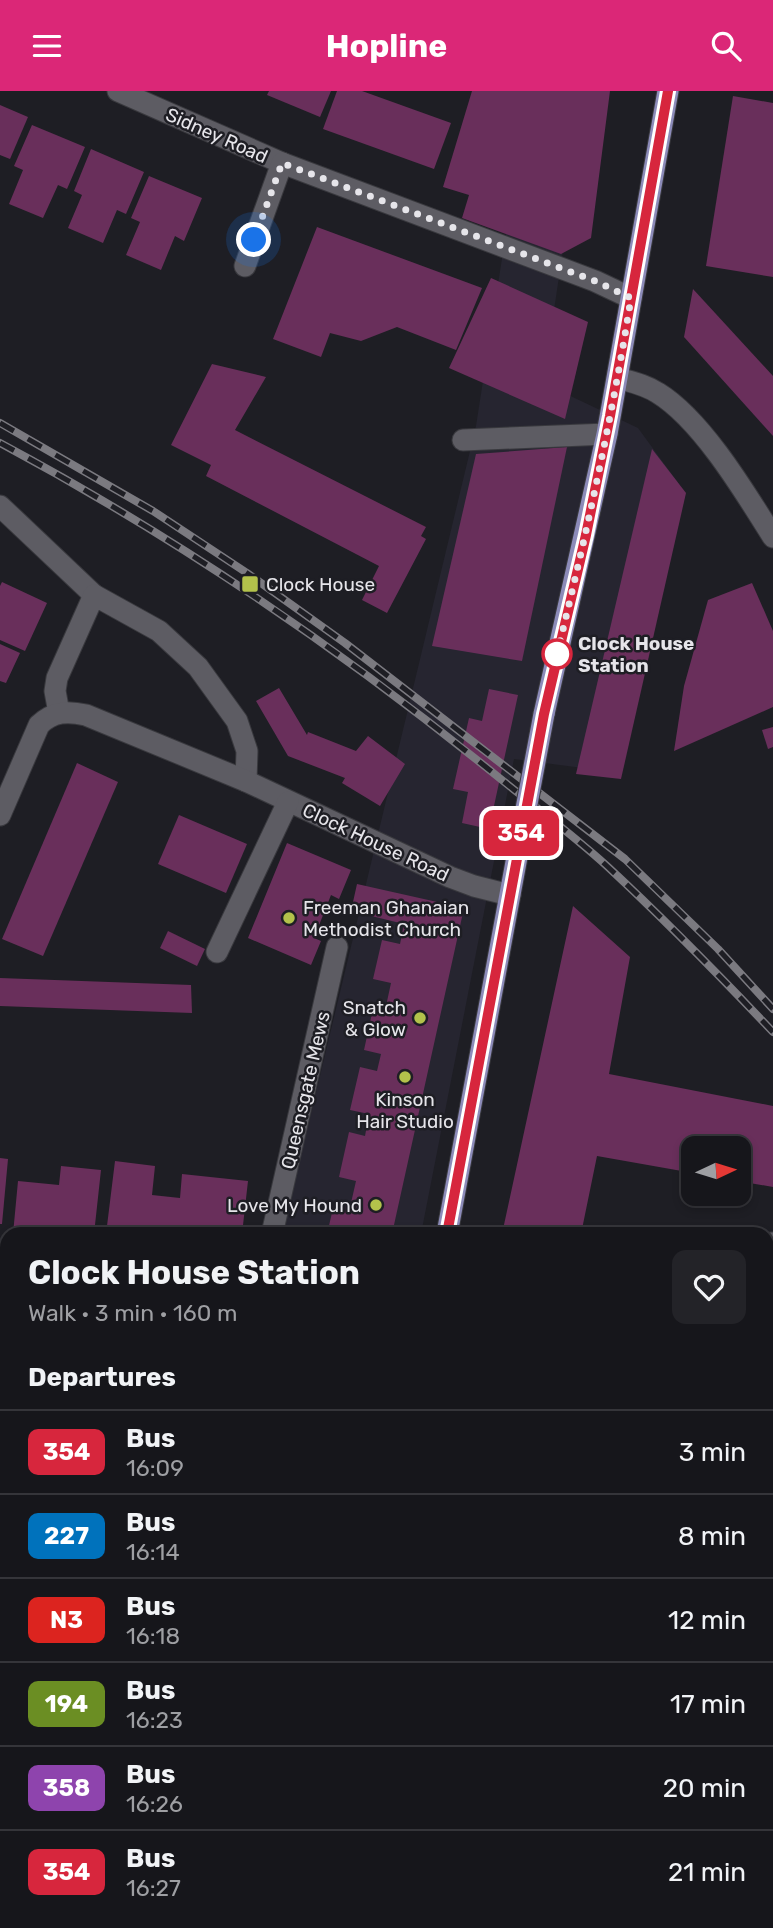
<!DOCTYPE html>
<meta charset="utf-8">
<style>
:root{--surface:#16161b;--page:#232328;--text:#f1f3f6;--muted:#9e9fa3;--line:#35353a;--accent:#db2777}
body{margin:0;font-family:Rubik,sans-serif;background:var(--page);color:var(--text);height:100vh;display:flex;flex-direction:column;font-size:26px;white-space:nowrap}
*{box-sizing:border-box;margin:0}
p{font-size:23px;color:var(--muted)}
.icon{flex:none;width:38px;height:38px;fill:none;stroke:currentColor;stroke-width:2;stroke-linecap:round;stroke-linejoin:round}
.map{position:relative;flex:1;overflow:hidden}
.drawer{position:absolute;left:0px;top:1136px;width:774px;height:702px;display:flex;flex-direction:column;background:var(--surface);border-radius:21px 21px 0 0;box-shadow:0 4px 10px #0003,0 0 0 2px var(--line)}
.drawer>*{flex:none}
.badge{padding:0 14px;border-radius:10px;font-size:24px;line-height:46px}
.needle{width:46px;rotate:86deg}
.buttons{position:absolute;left:681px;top:1045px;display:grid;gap:14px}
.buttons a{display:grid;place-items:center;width:70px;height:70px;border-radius:14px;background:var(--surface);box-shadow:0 4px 10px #0003,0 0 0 2px var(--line);font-size:35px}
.you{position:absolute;width:35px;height:35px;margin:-18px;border:5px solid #fff;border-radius:50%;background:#1a73e8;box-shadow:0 0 0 10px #1a73e833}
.map>.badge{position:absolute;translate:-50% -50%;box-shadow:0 0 0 4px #fff}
h2{padding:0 28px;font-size:26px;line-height:63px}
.round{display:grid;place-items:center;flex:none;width:74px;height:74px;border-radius:14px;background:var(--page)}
.headline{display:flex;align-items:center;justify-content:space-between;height:119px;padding:0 28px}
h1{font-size:33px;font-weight:700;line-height:52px}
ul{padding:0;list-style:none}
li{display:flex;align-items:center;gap:21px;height:84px;padding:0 28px;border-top:2px solid var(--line)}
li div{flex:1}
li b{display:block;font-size:26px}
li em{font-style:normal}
li .badge{min-width:77px;font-weight:700;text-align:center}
header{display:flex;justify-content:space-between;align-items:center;height:91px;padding:0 28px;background:var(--accent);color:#fff;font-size:32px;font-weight:700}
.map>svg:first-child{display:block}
</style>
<header><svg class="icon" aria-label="menu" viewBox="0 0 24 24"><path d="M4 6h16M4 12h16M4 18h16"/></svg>Hopline<svg class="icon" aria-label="search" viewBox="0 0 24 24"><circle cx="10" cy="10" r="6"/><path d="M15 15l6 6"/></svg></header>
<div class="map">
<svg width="773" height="1837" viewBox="0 0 773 1837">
<rect width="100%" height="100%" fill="#1e1e24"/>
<path fill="#262530" d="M528 0H587L543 292 638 337 679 393 621 682 514 668 421 1143H282L476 335Z"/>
<g fill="#692f5b">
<path d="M269 0H331L320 26 267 4Z"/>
<path d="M337 0H362L451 32 434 78 323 38Z"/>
<path d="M472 0H610L591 147 561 163 462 127 469 104 443 96Z"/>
<path d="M733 5 773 12V186L706 175Z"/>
<path d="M0 14 28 26 10 68 0 64Z"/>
<path d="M32 34 85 56 67 98 58 94 43 127 9 113 23 79 14 75Z"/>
<path d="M91 58 144 81 126 123 117 119 103 152 68 137 82 104 74 100Z"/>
<path d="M149 85 202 107 184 150 175 145 161 179 126 164 140 131 131 127Z"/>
<path d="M317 136 482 197 456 259 397 236 361 250 330 242 321 266 273 248Z"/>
<path d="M491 187 588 231 565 328 449 277Z"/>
<path d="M693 198 773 285V345L684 246Z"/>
<path d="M212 273 266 286 235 339 426 436 421 445 426 448 387 522 362 509 379 475 206 385 211 374 171 354Z"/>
<path d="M567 356 522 570 432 555 476 363Z"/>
<path d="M652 358 686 402 621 688 576 683Z"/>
<path d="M2 491 47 512 25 560 0 549V495Z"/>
<path d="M752 492 773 540V616L674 660 684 595 708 509Z"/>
<path d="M0 553 20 562 6 592 0 590Z"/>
<path d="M279 597 307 644 308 641 356 660 368 645 405 673 380 715 342 692 345 687 288 665 256 610Z"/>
<path d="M489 598 518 604 489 738 462 732 468 701 453 698 469 627 482 630Z"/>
<path d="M773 636V656L768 658 762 639Z"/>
<path d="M77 672 118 691 43 865 2 848Z"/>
<path d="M179 724 247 753 226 802 158 773Z"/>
<path d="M287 752 351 779 339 808 331 804 314 847 321 850 311 874 248 847Z"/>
<path d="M357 793 464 817 392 1143H327L335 1109 351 1112 356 1090 339 1086 349 1041 365 1045 369 1023 350 1019 360 976 377 980 381 963 364 959 374 913 386 915 391 892 373 888 382 849 400 853 404 833 351 820Z"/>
<path d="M573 815 630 866 609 983 773 1015V1096L738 1090V1057H693V1082L597 1065 581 1143H502Z"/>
<path d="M168 840 205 858 197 875 160 857Z"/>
<path d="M0 887 191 894 192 922 0 915Z"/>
<path d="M0 1067 8 1068 2 1133H0Z"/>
<path d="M115 1070 155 1075 152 1104 180 1107 182 1083 248 1090 242 1143H106Z"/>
<path d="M61 1075 101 1079 94 1143H13L18 1090 59 1094Z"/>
<path d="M766 1194 773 1195V1228L771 1240 766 1239Z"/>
<path d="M0 1295 7 1296V1357L0 1356Z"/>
<path d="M766 1331 773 1332V1820L766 1819Z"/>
<path d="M7 1739V1830H224L222 1837H0V1762Z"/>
<path d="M410 1830H550L548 1837H408Z"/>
</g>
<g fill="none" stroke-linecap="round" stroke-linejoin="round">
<g stroke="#39393e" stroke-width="23">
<g id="minor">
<path d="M118 0 282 72 595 190 631 207"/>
<path d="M245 175 282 72"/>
<path d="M618 287C632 291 646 294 658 302 702 329 746 403 773 446"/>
<path d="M463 349 607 343"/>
<path d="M0 415 94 504"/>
<path d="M59 622 55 600 57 587 94 504 159 540 198 576 237 630 247 660 246 690"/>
<path d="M0 724 39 634C53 620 68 620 86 624L246 690 450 786 474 795 510 804"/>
<path d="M217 861 288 711"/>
<path d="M272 1143 337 856"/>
<path d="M766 1153 773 1152"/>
<path d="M0 1212 7 1213"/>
<path d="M766 1299 773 1300"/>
<path d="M637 1830 640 1837"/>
</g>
</g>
<g stroke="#39393e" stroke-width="23">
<g id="major">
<path d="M544 623 607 343 668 0"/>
<path d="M447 1143 519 755"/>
<path d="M292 1837 294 1830"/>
</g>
</g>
<use href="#minor" stroke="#5d5c63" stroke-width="21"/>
<use href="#major" stroke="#8c8bb9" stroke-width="21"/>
<g stroke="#7b7a80" stroke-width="8">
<g id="rail">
<path d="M0 332 153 420 247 482 345 552 625 768 718 858 773 918"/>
<path d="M0 352C176 446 343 560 497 685 534 715 573 744 608 776 665 829 719 884 773 941"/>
</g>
</g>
<use href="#rail" stroke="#1e1e24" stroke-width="5" stroke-dasharray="16" stroke-linecap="butt"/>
<g stroke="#39393e" stroke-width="23" stroke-linecap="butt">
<path id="major-bridge" d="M519 755 544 623"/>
</g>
<use href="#major-bridge" stroke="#8c8bb9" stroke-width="21"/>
</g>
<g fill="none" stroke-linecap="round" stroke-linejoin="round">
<g stroke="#fff" stroke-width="16">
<path id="line" d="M447 1143 544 623 586 444 610 325 668 0"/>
</g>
<use href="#line" stroke="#d7263d" stroke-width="10"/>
<path stroke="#e6e5ea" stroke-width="7" stroke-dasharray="0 12.6" d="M254 149 282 72 595 190 631 207C612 327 586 445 557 563"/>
</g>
<g fill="#b3c24b" stroke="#1e1e24" stroke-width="2.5">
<rect x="241" y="484" width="18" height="18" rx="3.5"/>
<circle cx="289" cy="827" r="7"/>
<circle cx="420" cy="927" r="7"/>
<circle cx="405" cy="986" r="7"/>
<circle cx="376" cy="1114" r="7"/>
</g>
<circle fill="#fff" stroke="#d7263d" stroke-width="3.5" cx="557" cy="563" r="14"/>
<g text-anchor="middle" stroke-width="5" stroke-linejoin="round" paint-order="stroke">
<g font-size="19" fill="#e6e5ea" stroke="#1e1e24">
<text transform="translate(217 44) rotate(24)" y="7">Sidney Road</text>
<text transform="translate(376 751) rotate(25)" y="7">Clock House Road</text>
<text transform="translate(305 999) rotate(-77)" y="7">Queensgate Mews</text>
</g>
<g font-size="19" fill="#e6e5ea" stroke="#1e1e24" text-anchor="start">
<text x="266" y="500">Clock House</text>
<text x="303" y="823">Freeman Ghanaian<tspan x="303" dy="22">Methodist Church</tspan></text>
<text x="406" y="923" text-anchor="end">Snatch<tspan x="406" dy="22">&amp; Glow</tspan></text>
<text x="405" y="1015" text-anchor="middle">Kinson<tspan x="405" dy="22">Hair Studio</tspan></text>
<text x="362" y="1121" text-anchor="end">Love My Hound</text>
</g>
<g font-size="19" font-weight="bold" fill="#e6e5ea" stroke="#1e1e24" text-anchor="start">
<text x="578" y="559">Clock House<tspan x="578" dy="22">Station</tspan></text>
</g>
</g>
</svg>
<div class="buttons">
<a><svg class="needle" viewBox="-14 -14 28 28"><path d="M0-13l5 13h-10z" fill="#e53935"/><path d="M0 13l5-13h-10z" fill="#9e9fa3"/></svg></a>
</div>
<div class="you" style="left:254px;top:149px"></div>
<b class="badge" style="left:521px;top:742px;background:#d7263d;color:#fff">354</b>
<section class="drawer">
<div class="headline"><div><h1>Clock House Station</h1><p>Walk · 3 min · 160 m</p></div><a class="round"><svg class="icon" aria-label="heart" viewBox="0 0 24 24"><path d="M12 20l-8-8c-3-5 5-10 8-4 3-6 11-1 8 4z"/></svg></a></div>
<h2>Departures</h2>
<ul>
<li><span class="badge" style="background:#d7263d;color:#fff">354</span><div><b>Bus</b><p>16:09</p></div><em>3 min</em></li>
<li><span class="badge" style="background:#0072bc;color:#fff">227</span><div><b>Bus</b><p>16:14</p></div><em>8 min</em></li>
<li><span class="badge" style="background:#dc241f;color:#fff">N3</span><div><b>Bus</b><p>16:18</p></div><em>12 min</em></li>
<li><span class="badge" style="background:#6b8e23;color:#fff">194</span><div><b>Bus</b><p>16:23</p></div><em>17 min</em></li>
<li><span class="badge" style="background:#8e44ad;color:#fff">358</span><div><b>Bus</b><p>16:26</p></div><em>20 min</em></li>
<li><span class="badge" style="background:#d7263d;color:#fff">354</span><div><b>Bus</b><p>16:27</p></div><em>21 min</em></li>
</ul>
</section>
</div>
